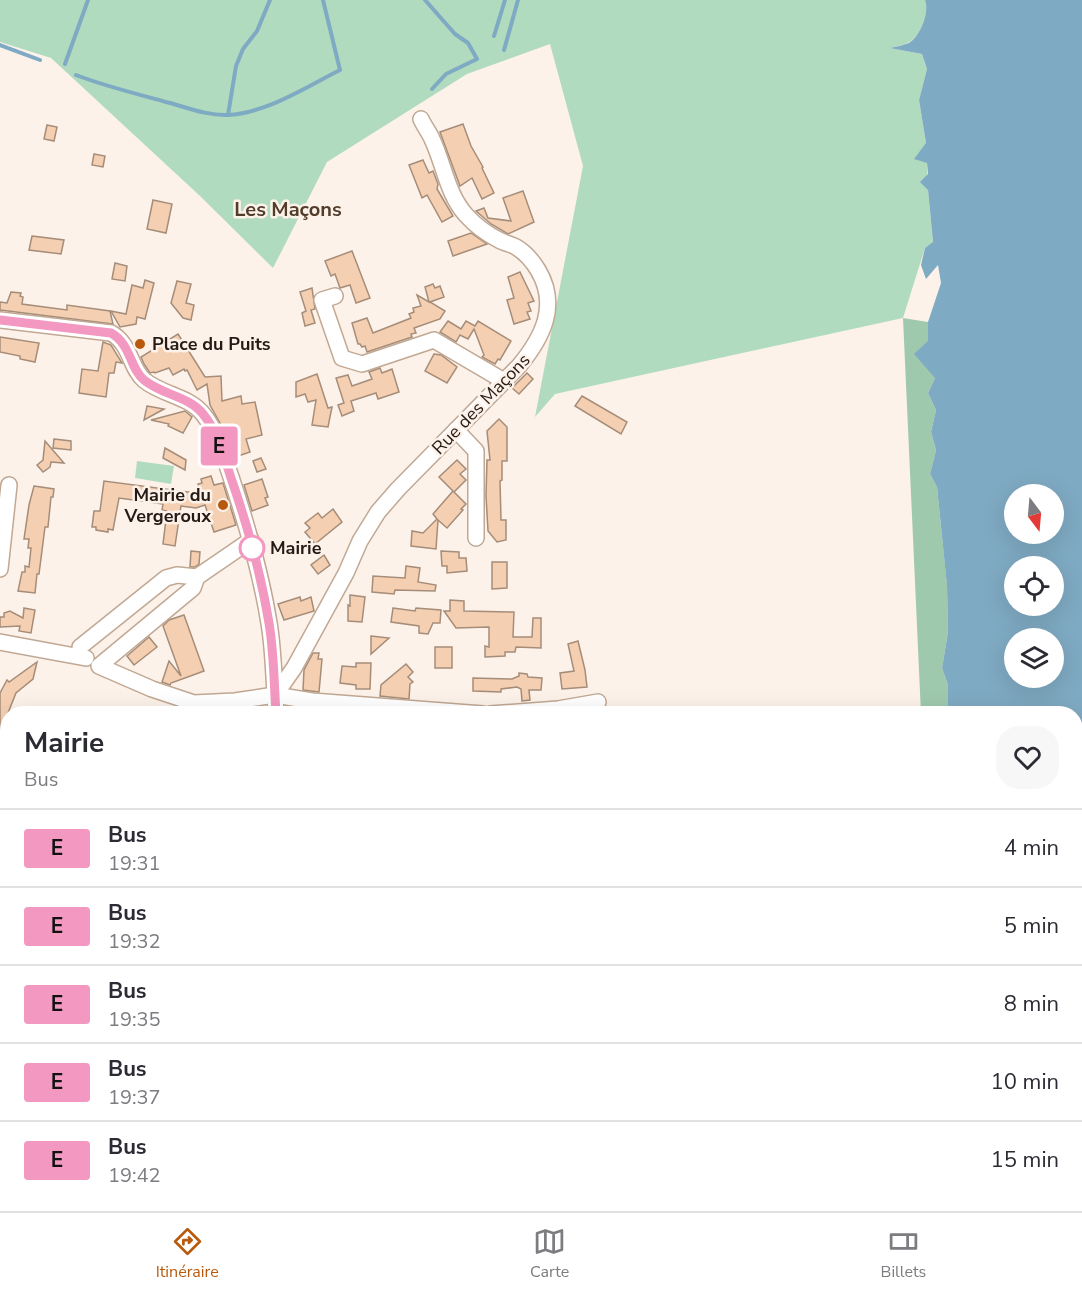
<!DOCTYPE html>
<html lang="fr">
<meta charset="utf-8">
<style>
:root{--surface:#fff;--page:#f7f7f7;--text:#2b2b33;--muted:#7c7c81;--line:#e1e1e2;--accent:#b85a0e}
body{margin:0;font-family:"Nunito Sans",sans-serif;background:var(--page);color:var(--text);height:100vh;display:flex;flex-direction:column;font-size:22px;white-space:nowrap}
*{box-sizing:border-box;margin:0}
p{font-size:20px;color:var(--muted)}
.icon{flex:none;width:33px;height:33px;fill:none;stroke:currentColor;stroke-width:2;stroke-linecap:round;stroke-linejoin:round}
.map{position:relative;flex:1;overflow:hidden}
.drawer{position:absolute;left:0px;top:706px;width:1083px;height:506px;display:flex;flex-direction:column;background:var(--surface);border-radius:24px 24px 0 0;box-shadow:0 6px 24px #0002}
.drawer>*{flex:none}
.badge{padding:0 12px;border-radius:4px;font-size:21px;line-height:39px}
.needle{width:39px;rotate:164deg}
.tools{position:absolute;left:1004px;top:484px;display:grid;gap:12px}
.tools a{display:grid;place-items:center;width:60px;height:60px;border-radius:50%;background:var(--surface);box-shadow:0 6px 24px #0002;font-size:30px}
.map>.badge{position:absolute;translate:-50% -50%;box-shadow:0 0 0 3px #fff}
.round{display:grid;place-items:center;flex:none;width:63px;height:63px;border-radius:24px;background:var(--page)}
.overview{display:flex;align-items:center;justify-content:space-between;height:102px;padding:0 24px}
h1{font-size:28px;font-weight:700;line-height:45px}
ul{padding:0;list-style:none}
li{display:flex;align-items:center;gap:18px;height:78px;padding:0 24px;border-top:2px solid var(--line)}
li div{flex:1}
li b{display:block;font-size:22px}
li em{font-style:normal}
li .badge{min-width:66px;font-weight:700;text-align:center}
.tab-bar{display:flex;justify-content:space-around;align-items:center;height:84px;border-top:2px solid var(--line);background:var(--surface);font-size:16px;color:var(--muted)}
.tab-bar a{display:grid;justify-items:center;gap:3px}
.tab-bar .active{color:var(--accent)}
.map>svg:first-child{display:block}
</style>
<div class="map">
<svg width="1082" height="1211" viewBox="0 0 1082 1211">
<rect width="100%" height="100%" fill="#fdf2ea"/>
<g fill="#b1dbbf">
<path d="M0 0H925C931 13 922 32 911 41 906 45 897 46 891 48L922 54 927 69 919 100 926 143 928 190 933 243 925 248 903 318 555 394 535 417 583 166 550 44 467 74 327 162 273 268 200 196 51 58 0 42Z"/>
<path d="M137 461 174 466 171 484 135 478Z"/>
</g>
<g fill="#9fc9ad">
<path d="M903 318 928 322V342L935 378 928 393 936 410 931 432 936 450 930 474 937 487 947 585 948 632 942 668 948 685V714H921Z"/>
<path d="M309 1205H423L424 1211H312Z"/>
<path d="M791 1205V1204L872 1205 871 1211H788Z"/>
</g>
<path fill="#7faac3" fill-rule="evenodd" d="M925 0H1082V1211H1007L1004 1206 989 1205 1076 1204V714H948V685L942 668 948 632 947 586 937 487 930 474 936 450 931 432 936 410 928 393 935 378 914 354 928 341V322L941 283 938 265 926 279 921 265 925 248 933 242 928 190 920 182 928 174 927 163 914 159 926 143 919 100 927 69 922 54 890 48C896 47 903 45 909 43 920 36 930 13 925 0ZM1014 495H1053V534H1014ZM1014 567H1053V606H1014ZM1014 639H1053V678H1014Z"/>
<g fill="none" stroke-linecap="round" stroke-linejoin="round">
<g stroke="#7faac3" stroke-width="4">
<path d="M425 0 455 34 468 43 477 59 446 74 432 89"/>
<path d="M494 36 505 0"/>
<path d="M0 45 40 60"/>
<path d="M504 50 518 0"/>
<path d="M65 64 88 0"/>
<path d="M76 75C107 87 138 94 170 103 188 108 209 116 228 115 267 113 306 87 340 70L323 0"/>
<path d="M228 115 236 66 243 49 257 31 270 0"/>
</g>
</g>
<g fill="#f5cfb1" stroke="#a58d79" stroke-width="1.5">
<path d="M463 124 471 146 483 167 482 168 494 193 482 199 472 178 460 186 440 132Z"/>
<path d="M47 125 57 127 54 141 44 139Z"/>
<path d="M94 154 105 156 103 167 92 165Z"/>
<path d="M423 160 429 173 433 171 438 184 437 189 453 216 442 222 427 195 422 198 409 165Z"/>
<path d="M523 191 534 222 508 234 491 224 476 211 484 208 488 218 511 221 503 198Z"/>
<path d="M153 200 172 204 166 233 147 229Z"/>
<path d="M471 233 487 244 453 256 448 241Z"/>
<path d="M32 236 64 240 61 254 29 250Z"/>
<path d="M352 251 370 298 356 303 350 285 340 288 335 274 331 276 325 261Z"/>
<path d="M115 263 127 266 125 281 112 279Z"/>
<path d="M520 272 534 301 528 303 531 311 527 312 530 319 514 324 507 300 514 298 508 277Z"/>
<path d="M145 280 154 283 145 319 137 317 136 324 120 327 111 311 126 314 132 285 143 288Z"/>
<path d="M177 281 191 284 186 303 194 305 191 320 183 318 171 303Z"/>
<path d="M433 284 435 288 440 286 444 297 430 302 445 311 440 319 414 328 416 333 411 334 412 337 367 352 365 346 362 347 360 344H358L352 323 367 318 373 333 411 318 409 314 414 312 413 308 421 306 417 295 429 302 425 287Z"/>
<path d="M312 288 315 309 311 310 315 323 305 326 302 313 306 311 300 292Z"/>
<path d="M11 292 21 293 20 296 23 297 22 304 67 310V305L110 311 113 324 0 310V302L7 303Z"/>
<path d="M448 321 461 329 466 321 475 326 478 321 511 341 500 360 498 359 495 364 482 357 484 355 474 329 468 339 460 335 456 342 440 332Z"/>
<path d="M178 334 205 377 221 376 222 401 241 396 242 404 255 402 262 435 246 439 250 452 235 457 225 432 210 405 207 384 197 390 187 370 185 371 184 369 173 375 169 368 155 373 154 372 150 373 144 364 141 357Z"/>
<path d="M0 337 39 343 35 362 20 359V356L0 352Z"/>
<path d="M103 342 111 345 122 363 116 362 114 373H109L106 397 79 393 82 369 98 371Z"/>
<path d="M434 354 441 355 457 367 447 383 425 371Z"/>
<path d="M380 368 382 373 392 369 399 392 378 399 376 393 351 401 354 411 342 416 338 405 344 403 336 378 348 375 352 386 372 379 369 372Z"/>
<path d="M527 373 533 379 519 394 512 388Z"/>
<path d="M317 374 328 408 332 407 328 427 312 425 316 400 308 402 305 394 296 397V382Z"/>
<path d="M582 396 627 422 621 434 575 406Z"/>
<path d="M147 406 164 409 144 420Z"/>
<path d="M185 411 192 417 183 433 168 426 169 424 151 420Z"/>
<path d="M499 419 507 427V461H502V480L500 481 501 520H506V540L497 542 488 531 486 496 487 460H490L487 431Z"/>
<path d="M54 439 71 441V450L53 448Z"/>
<path d="M45 441 64 463 51 462 50 467 43 472 37 465 43 460Z"/>
<path d="M165 448 186 460 185 470 163 458Z"/>
<path d="M261 458 266 469 257 472 253 461Z"/>
<path d="M457 460 466 469 460 474 466 480 454 492 466 504 461 509 463 510 447 528 438 520 436 549 411 546 412 531 423 533 437 519 433 514 453 491 439 477Z"/>
<path d="M211 476 214 485 223 483 236 525 214 532 205 505 196 508 181 506 175 546 163 544 167 511 162 510 163 504 119 498 113 530 108 529V532L96 530V527H92L94 511H100L104 481 173 490 171 493 178 491 200 493 198 484 202 483 201 479Z"/>
<path d="M262 479 268 497 265 498 268 505 252 511 244 485Z"/>
<path d="M34 486 54 489 53 497H51L48 527H45L39 574H37L35 593 18 591 22 572H25V566L29 567 31 548H28L29 539H24L29 505Z"/>
<path d="M333 509 342 522 315 544 305 532 310 528 305 523 318 513 322 518Z"/>
<path d="M191 551 200 552 199 564 195 567H190Z"/>
<path d="M441 551 459 552V558H466L467 571 447 573V566H442Z"/>
<path d="M324 555 330 565 318 574 311 565Z"/>
<path d="M492 562H507V588L492 589Z"/>
<path d="M406 566 420 568 418 582 436 585 435 591 395 590 394 594 372 592 373 576 405 578Z"/>
<path d="M350 595 365 597 362 622 348 621V605L350 606Z"/>
<path d="M300 597 301 601 311 597 314 611 284 620 278 604Z"/>
<path d="M450 600 464 601V611L514 612 513 637H532L533 618H541V648L516 647 515 652H505V656L485 657V646L489 647V627L456 628 444 611H450Z"/>
<path d="M24 608 35 610 31 633 19 631 20 626 0 627V617H4V613L10 611 23 618Z"/>
<path d="M393 608 415 611 416 608 441 610 440 623H433L428 634 419 633V626L391 622Z"/>
<path d="M184 615 204 671 171 683 170 685 162 682 169 661 181 676 163 626 169 620Z"/>
<path d="M371 636 389 638 371 654Z"/>
<path d="M149 637 157 647 134 665 127 656Z"/>
<path d="M578 641 585 670 587 687 562 689 560 673 574 671 568 644Z"/>
<rect x="435" y="647" width="17" height="21"/>
<path d="M313 653H319L318 659H322L319 692 303 690 304 670Z"/>
<path d="M37 662 33 679 16 693 0 733V693L7 680 9 682Z"/>
<path d="M356 663H371L370 689H356V685L340 683 342 666 356 667Z"/>
<path d="M406 664 413 672 408 677 413 682 410 684 409 699 380 696 381 685Z"/>
<path d="M519 673 527 674 528 677 542 678 541 690H529L530 700 522 701 521 689 517 687 501 689V692L473 691V678L512 679 519 676Z"/>
</g>
<g fill="none" stroke-linecap="round" stroke-linejoin="round">
<g stroke="#c1a893" stroke-width="18">
<g id="minor">
<path d="M335 296 322 300 342 358 362 364 434 340 504 381"/>
<path d="M0 320 111 333C131 344 130 368 144 380 162 395 189 396 203 414 217 431 224 457 231 477 247 525 261 573 269 623 274 653 274 684 276 714"/>
<path d="M456 430 476 451V538"/>
<path d="M251 540 197 577 193 588 99 666 152 689 194 703 235 701 275 695 312 701 483 714"/>
<path d="M0 569 9 485"/>
<path d="M0 642 86 658"/>
<path d="M80 647 166 578 177 575 197 577"/>
<path d="M275 695 294 668 346 573 360 541 378 512 398 489 519 366C543 337 559 305 538 270 532 260 526 253 516 247 511 244 504 243 499 240 487 234 475 225 466 215 447 194 444 164 432 139 429 132 424 126 421 119"/>
<path d="M490 714 558 709 598 702"/>
<path d="M0 1115 8 1119"/>
<path d="M151 1204 160 1211"/>
<path d="M0 1205 11 1211"/>
<path d="M263 1211 268 1204"/>
</g>
</g>
<use href="#minor" stroke="#fff" stroke-width="15"/>
</g>
<g fill="none" stroke-linecap="round" stroke-linejoin="round">
<g stroke="#fff" stroke-width="14">
<path id="line" d="M0 320 111 333C131 344 130 369 144 380 162 395 189 396 203 414 218 432 225 460 232 481 248 527 261 575 269 623 274 653 274 684 276 714"/>
</g>
<use href="#line" stroke="#f399c1" stroke-width="9"/>
</g>
<g fill="#b85a0e" stroke="#fdf2ea" stroke-width="2">
<circle cx="140" cy="344" r="6"/>
<circle cx="223" cy="505" r="6"/>
</g>
<circle fill="#fff" stroke="#f399c1" stroke-width="3" cx="252" cy="548" r="12"/>
<g text-anchor="middle" stroke-width="5" stroke-linejoin="round" paint-order="stroke">
<g font-size="18" font-weight="bold" fill="#251b14" stroke="#fdf2ea" text-anchor="start">
<text x="152" y="350">Place du Puits</text>
<text x="211" y="501" text-anchor="end">Mairie du<tspan x="211" dy="21">Vergeroux</tspan></text>
</g>
<g font-size="18" fill="#251b14" stroke="#fdf2ea">
<text transform="translate(481 404) rotate(-46)" y="6">Rue des Maçons</text>
</g>
<g font-size="18" font-weight="bold" fill="#251b14" stroke="#fdf2ea" text-anchor="start">
<text x="270" y="554">Mairie</text>
</g>
<g font-size="20" font-weight="bold" fill="#523d2b" stroke="#fdf2ea">
<text x="288" y="216">Les Maçons</text>
</g>
</g>
</svg>
<div class="tools">
<a><svg class="needle" viewBox="-14 -14 28 28"><path d="M0-13l5 13h-10z" fill="#e53935"/><path d="M0 13l5-13h-10z" fill="#7c7c81"/></svg></a>
<a><svg class="icon" aria-label="locate" viewBox="0 0 24 24"><circle cx="12" cy="12" r="6"/><path d="M12 2v4M12 18v4M2 12h4M18 12h4"/></svg></a>
<a><svg class="icon" aria-label="layers" viewBox="0 0 24 24"><path d="M12 4l9 5-9 5-9-5zM3 14l9 5 9-5"/></svg></a>
</div>
<b class="badge" style="left:219px;top:446px;background:#f399c1;color:#111">E</b>
<section class="drawer">
<div class="overview"><div><h1>Mairie</h1><p>Bus</p></div><a class="round"><svg class="icon" aria-label="heart" viewBox="0 0 24 24"><path d="M12 20l-8-8c-3-5 5-10 8-4 3-6 11-1 8 4z"/></svg></a></div>
<ul>
<li><span class="badge" style="background:#f399c1;color:#111">E</span><div><b>Bus</b><p>19:31</p></div><em>4 min</em></li>
<li><span class="badge" style="background:#f399c1;color:#111">E</span><div><b>Bus</b><p>19:32</p></div><em>5 min</em></li>
<li><span class="badge" style="background:#f399c1;color:#111">E</span><div><b>Bus</b><p>19:35</p></div><em>8 min</em></li>
<li><span class="badge" style="background:#f399c1;color:#111">E</span><div><b>Bus</b><p>19:37</p></div><em>10 min</em></li>
<li><span class="badge" style="background:#f399c1;color:#111">E</span><div><b>Bus</b><p>19:42</p></div><em>15 min</em></li>
</ul>
</section>
</div>
<nav class="tab-bar">
<a class="active"><svg class="icon" aria-label="directions" viewBox="0 0 24 24"><path d="M12 3l9 9-9 9-9-9zM9 14v-3h6M13 9l2 2-2 2"/></svg>Itinéraire</a>
<a><svg class="icon" aria-label="map" viewBox="0 0 24 24"><path d="M3 6l6-2 6 2 6-2v14l-6 2-6-2-6 2zM9 4v14M15 6v14"/></svg>Carte</a>
<a><svg class="icon" aria-label="tickets" viewBox="0 0 24 24"><path d="M3 7h18v10H3zM15 7v10"/></svg>Billets</a>
</nav>
